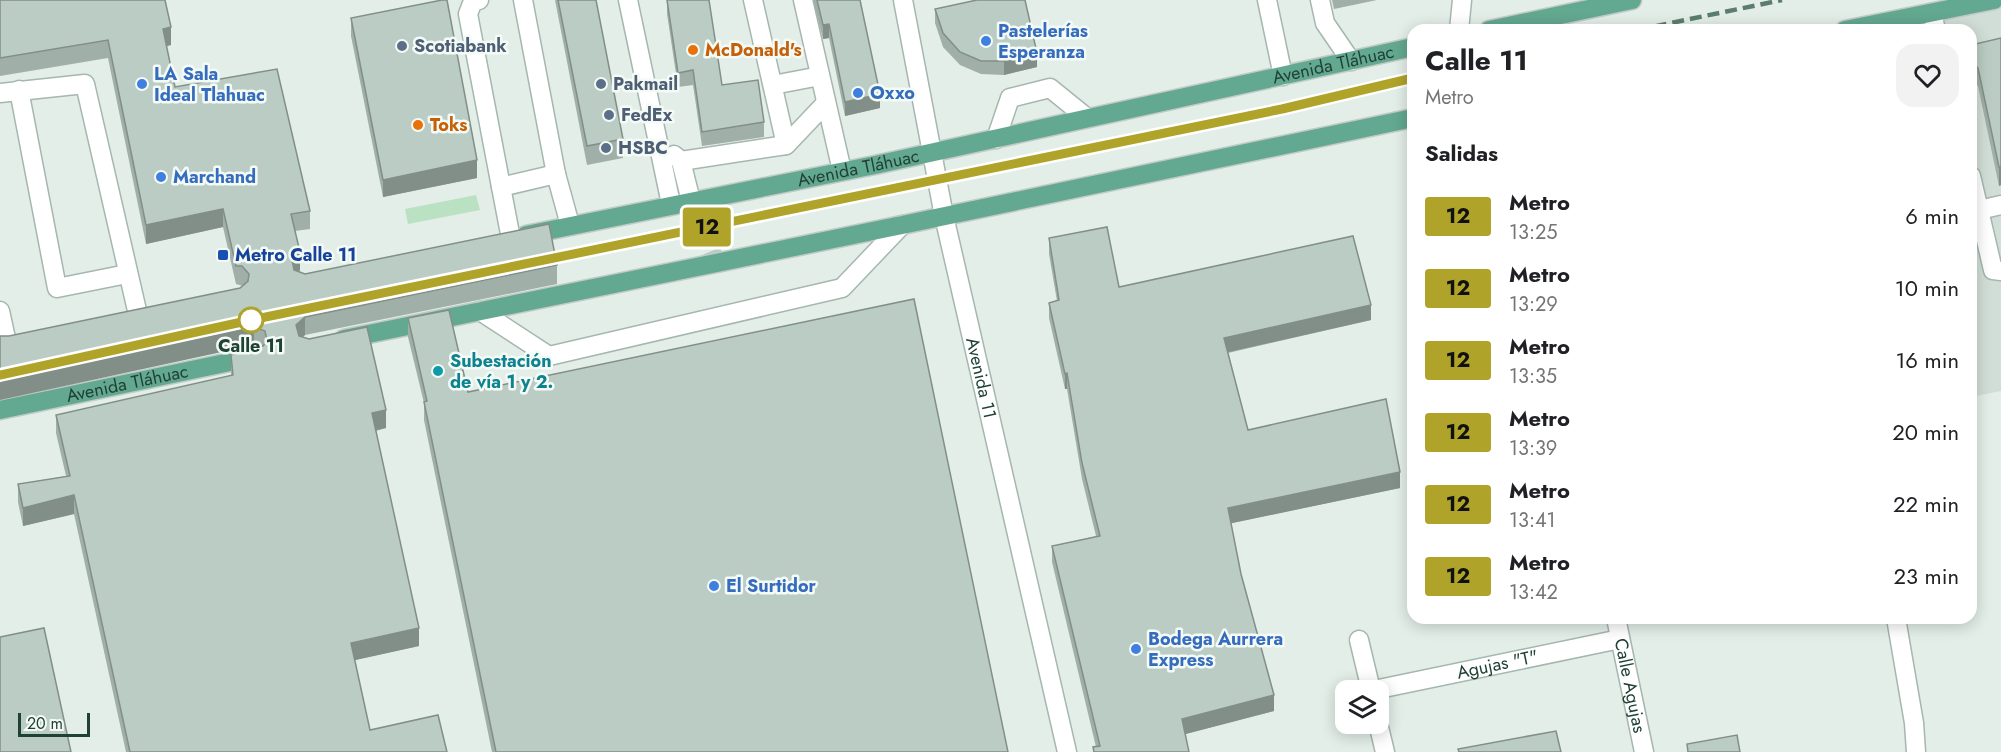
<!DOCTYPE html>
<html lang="es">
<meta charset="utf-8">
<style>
:root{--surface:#fff;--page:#f2f2f2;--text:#202124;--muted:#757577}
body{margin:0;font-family:Jost,sans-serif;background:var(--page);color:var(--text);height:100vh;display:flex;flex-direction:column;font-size:22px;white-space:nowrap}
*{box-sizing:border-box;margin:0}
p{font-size:20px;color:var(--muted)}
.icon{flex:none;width:33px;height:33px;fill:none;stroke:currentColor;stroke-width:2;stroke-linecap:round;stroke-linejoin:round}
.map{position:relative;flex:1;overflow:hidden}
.side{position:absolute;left:1407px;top:24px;width:570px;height:600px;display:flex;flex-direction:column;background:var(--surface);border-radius:18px;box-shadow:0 3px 15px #0003}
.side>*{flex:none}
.badge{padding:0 12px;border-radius:4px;font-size:21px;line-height:39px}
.controls{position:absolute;left:1335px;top:680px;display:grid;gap:12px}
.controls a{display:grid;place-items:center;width:54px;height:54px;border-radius:12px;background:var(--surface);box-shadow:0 3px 15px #0003;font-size:30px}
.scale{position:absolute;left:18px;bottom:15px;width:72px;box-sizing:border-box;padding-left:6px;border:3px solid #204135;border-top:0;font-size:16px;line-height:21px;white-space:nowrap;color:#204135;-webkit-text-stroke:4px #f4faf6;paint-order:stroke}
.map>.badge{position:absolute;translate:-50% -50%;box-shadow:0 0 0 3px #fff}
h2{padding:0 18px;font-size:22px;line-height:54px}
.round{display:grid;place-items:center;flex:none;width:63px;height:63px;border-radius:18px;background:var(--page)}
.overview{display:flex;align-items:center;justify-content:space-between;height:102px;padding:0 18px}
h1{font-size:28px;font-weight:700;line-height:45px}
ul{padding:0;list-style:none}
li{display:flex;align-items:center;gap:18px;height:72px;padding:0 18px}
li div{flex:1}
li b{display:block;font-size:22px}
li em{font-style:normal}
li .badge{min-width:66px;font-weight:700;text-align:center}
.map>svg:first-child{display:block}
</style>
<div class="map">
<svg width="2001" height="752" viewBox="0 0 2001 752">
<rect width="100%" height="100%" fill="#e3eee8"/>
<path fill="#d1ded7" d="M2001 4V391L1971 397V30H1880Z"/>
<path fill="#bae1c1" d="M476 195 480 210 408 224 405 209Z"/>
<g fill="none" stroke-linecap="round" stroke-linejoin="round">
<path stroke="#bccbc4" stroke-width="18" stroke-dasharray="18 9" stroke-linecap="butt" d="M691 201 716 262"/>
<g stroke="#a5b7af" stroke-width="21">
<g id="minor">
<path d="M479 0 473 1 468 14 511 239"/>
<path d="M523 0 556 174 570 225"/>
<path d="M628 0 671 204"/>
<path d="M803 0 842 171"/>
<path id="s1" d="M903 0 944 216 1067 752"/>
<path d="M1267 0 1283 76"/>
<path d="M1320 0 1325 23 1351 61"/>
<path d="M1932 13 1936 30"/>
<path d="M1459 30 1462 0"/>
<path d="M773 85 820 76"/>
<path d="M19 90 57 288 127 274"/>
<path d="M0 93 85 84 138 315"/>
<path d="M996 139 1010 98 1050 88 1087 118"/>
<path d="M786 145 826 103"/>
<path d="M674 155 681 161 691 201"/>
<path d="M681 161 786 145 753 0"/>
<path d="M1971 176 1993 270 2001 271"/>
<path d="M501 187 556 174"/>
<path d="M1979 210 2001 205"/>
<path d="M0 311 7 343"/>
<path d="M480 311 549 356 842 288 902 225"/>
<path id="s2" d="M1616 618 1644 752"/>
<path d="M1896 618 1914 723 1916 752"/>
<path d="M1359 640 1371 690"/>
<path id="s3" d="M1374 690 1620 639"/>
<path d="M1378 723 1385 752"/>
</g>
</g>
<g stroke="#c1cac6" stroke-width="21">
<g id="major">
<path d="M1489 30 1632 0"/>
<path d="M1845 30 1994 0"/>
<path id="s4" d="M526 235 875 165 1413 47"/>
<path d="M344 339 902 225 1413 118"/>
<path id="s5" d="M0 410 254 357"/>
</g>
</g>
<use href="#minor" stroke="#fff" stroke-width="18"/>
<use href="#major" stroke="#63a890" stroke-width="18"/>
<g stroke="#5b7d70" stroke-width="4.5" stroke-dasharray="12 6" stroke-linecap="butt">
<path d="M1637 30 1782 0"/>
<path d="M540 261 1282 109 1413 78"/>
</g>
</g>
<g fill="#a0afa8">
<path d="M0 0 171 45 166 46 175 87 310 211V229L295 231 300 270 299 271 305 274 557 265V284L305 335 303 337 386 428 376 431 419 646 355 660 370 730 447 752H126L74 514 23 526 18 502V484L66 476 56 433V415L231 376V355L260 347 254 345 9 336 240 288 243 286 236 284 223 227 146 244 108 58 0 76Z"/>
<path d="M555 0H596L623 139V158L587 165Z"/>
<path d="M667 0 722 85 764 122V137L702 146 693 85 678 87 667 14Z"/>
<path d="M813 0H860L880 108 845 116 829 38 823 39Z"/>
<path d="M1332 0H1377L1334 9Z"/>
<path d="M935 9 1037 67 1004 75 981 74 960 65 943 47 935 23Z"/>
<path d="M351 18 477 178 383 197 351 36Z"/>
<path d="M2001 38V185L1999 186 1978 86 1971 79V45Z"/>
<path d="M1049 238 1119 287 1371 320 1228 353 1248 430 1400 488 1231 523 1241 574 1274 711 1185 734 1189 752H1093V747H1096L1052 562V546L1096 536 1082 479 1067 389H1065L1049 318V303L1057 301 1049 254Z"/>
<path d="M408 318 468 392 1008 752H492L424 420V403L408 337Z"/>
</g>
<g fill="#828f88">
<path d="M829 24V38L823 39V25Z"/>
<path d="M171 27V45L163 47V29Z"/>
<path d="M1037 53V67L1004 75V61Z"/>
<path d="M880 94V108L845 116V102Z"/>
<path d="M477 160V178L383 197V180Z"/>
<path d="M1999 167H2001V185L1999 186Z"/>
<path d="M223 209V227L146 244V225Z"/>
<path d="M300 252V270L292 278V260Z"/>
<path d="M1371 305V320L1224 353V338Z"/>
<path d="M305 317V335L296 343V325Z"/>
<path d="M254 327V345L0 400V381Z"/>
<path d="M1067 373V389H1065V374Z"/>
<path d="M386 410V428L372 431V413Z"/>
<path d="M1400 472V488L1228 524V508Z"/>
<path d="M74 495V514L23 526V508Z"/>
<path d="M419 628V646L351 661V643Z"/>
<path d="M1274 695V711L1182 735V719Z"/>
</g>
<g fill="#baccc3" stroke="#828f88" stroke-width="1.5">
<path d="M0 0H165L171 27 163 29 175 87 277 69 310 211 291 214 300 252 292 260 294 270 305 274 549 224 557 265 305 317 296 325 299 336 309 339 367 327 386 410 372 413 419 628 351 643 370 730 438 715 447 752H130L74 495 23 508 18 484 70 476 56 415 233 375 231 355 263 346 267 341 265 331 254 327 0 381V336H9L240 288 248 281 249 274 242 266H236L223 209 146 225 108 40 0 58Z"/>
<path d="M442 0H447L477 160 383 180 351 18Z"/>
<path d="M558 0H596L623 139 587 146Z"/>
<path d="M667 0H709L722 85 758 80 764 122 702 132 693 70 678 73Z"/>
<path d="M817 0H860L880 94 845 102 829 24 823 25Z"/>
<path d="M977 0H1025L1037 53 1004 61H981L960 52 943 33 935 9Z"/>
<path d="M2001 38V167H1999L1978 68 1971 61V45Z"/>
<path d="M1107 227 1119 287 1353 236 1371 305 1224 338 1248 430 1386 399 1400 472 1228 508 1241 574 1274 695 1182 719 1189 752H1094L1093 747 1100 746 1052 546 1100 536 1082 463 1067 373 1065 374 1049 303 1059 300 1049 238Z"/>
<path d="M914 299 1008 752H496L424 402 427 401 408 318 449 310 468 392Z"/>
<path d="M44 628 71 752H0V637Z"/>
<path d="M1556 731 1561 752H1459L1458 749Z"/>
<path d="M1737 735 1740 752H1688L1687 744Z"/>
</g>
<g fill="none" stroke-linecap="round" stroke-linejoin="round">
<g stroke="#fff" stroke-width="14">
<path id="line" d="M0 375 251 320 1282 109 1413 78"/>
</g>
<use href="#line" stroke="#b0a32a" stroke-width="9"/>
</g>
<g fill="#3f7fe0" stroke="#f4faf6" stroke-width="2">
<circle cx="986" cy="41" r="6"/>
<circle cx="142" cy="84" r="6"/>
<circle cx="858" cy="93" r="6"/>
<circle cx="161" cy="177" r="6"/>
<circle cx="714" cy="586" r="6"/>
<circle cx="1136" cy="649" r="6"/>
</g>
<g fill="#5c6f8a" stroke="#f4faf6" stroke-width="2">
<circle cx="402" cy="46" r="6"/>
<circle cx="601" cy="84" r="6"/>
<circle cx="609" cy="115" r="6"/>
<circle cx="606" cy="148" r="6"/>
</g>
<g fill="#e8710a" stroke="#f4faf6" stroke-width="2">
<circle cx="693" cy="50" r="6"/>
<circle cx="418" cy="125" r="6"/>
</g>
<rect fill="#1a4fb4" stroke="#f4faf6" stroke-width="2" x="217" y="249" width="12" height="12" rx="3"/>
<circle fill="#fff" stroke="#b0a32a" stroke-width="3" cx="251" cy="320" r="12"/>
<circle fill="#0f9aa8" stroke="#f4faf6" stroke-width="2" cx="438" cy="371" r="6"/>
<g text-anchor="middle" stroke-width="5" stroke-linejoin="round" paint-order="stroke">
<g font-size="18" font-weight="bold" fill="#366cbe" stroke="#f4faf6" text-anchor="start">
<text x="998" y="37">Pastelerías<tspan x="998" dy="21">Esperanza</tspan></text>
<text x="154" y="80">LA Sala<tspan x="154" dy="21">Ideal Tlahuac</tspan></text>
<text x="870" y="99">Oxxo</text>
<text x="173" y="183">Marchand</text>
<text x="726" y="592">El Surtidor</text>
<text x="1148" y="645">Bodega Aurrera<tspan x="1148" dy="21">Express</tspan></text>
</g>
<g font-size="18" font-weight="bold" fill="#4e5e75" stroke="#f4faf6" text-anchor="start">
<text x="414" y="52">Scotiabank</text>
<text x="613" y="90">Pakmail</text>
<text x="621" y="121">FedEx</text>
<text x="618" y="154">HSBC</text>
</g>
<g font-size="18" font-weight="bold" fill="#c56008" stroke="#f4faf6" text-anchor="start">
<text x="705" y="56">McDonald's</text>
<text x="430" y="131">Toks</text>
</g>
<g font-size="18" fill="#204135" stroke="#f4faf6">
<text dy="6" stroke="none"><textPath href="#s4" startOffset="825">Avenida Tláhuac</textPath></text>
<text dy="6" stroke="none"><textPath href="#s4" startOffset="339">Avenida Tláhuac</textPath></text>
<text dy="6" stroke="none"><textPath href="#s1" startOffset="386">Avenida 11</textPath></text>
<text dy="6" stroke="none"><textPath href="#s5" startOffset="130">Avenida Tláhuac</textPath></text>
<text dy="6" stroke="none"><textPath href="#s3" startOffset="126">Agujas "T"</textPath></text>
<text dy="6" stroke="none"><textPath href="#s2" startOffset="69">Calle Agujas</textPath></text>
</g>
<g font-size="18" font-weight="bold" fill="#164399" stroke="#f4faf6" text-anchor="start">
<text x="235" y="261">Metro Calle 11</text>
</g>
<g font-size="18" font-weight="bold" fill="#204135" stroke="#f4faf6">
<text x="251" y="352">Calle 11</text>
</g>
<g font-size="18" font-weight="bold" fill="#0d838f" stroke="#f4faf6" text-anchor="start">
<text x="450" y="367">Subestación<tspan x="450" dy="21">de vía 1 y 2.</tspan></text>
</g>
</g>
</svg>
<div class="controls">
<a><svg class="icon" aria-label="layers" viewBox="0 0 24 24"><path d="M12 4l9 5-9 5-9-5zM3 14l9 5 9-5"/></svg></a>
</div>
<div class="scale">20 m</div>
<b class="badge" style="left:707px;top:227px;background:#b0a32a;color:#111">12</b>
<section class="side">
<div class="overview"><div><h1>Calle 11</h1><p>Metro</p></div><a class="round"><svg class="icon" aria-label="heart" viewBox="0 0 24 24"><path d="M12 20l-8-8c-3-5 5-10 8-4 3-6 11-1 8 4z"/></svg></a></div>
<h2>Salidas</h2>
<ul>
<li><span class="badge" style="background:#b0a32a;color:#111">12</span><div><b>Metro</b><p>13:25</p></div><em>6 min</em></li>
<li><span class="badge" style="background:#b0a32a;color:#111">12</span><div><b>Metro</b><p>13:29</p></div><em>10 min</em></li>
<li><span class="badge" style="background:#b0a32a;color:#111">12</span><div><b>Metro</b><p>13:35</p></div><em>16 min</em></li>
<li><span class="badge" style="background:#b0a32a;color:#111">12</span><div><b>Metro</b><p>13:39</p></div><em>20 min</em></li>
<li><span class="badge" style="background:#b0a32a;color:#111">12</span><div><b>Metro</b><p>13:41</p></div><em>22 min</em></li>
<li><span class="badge" style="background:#b0a32a;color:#111">12</span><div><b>Metro</b><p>13:42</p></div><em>23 min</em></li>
</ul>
</section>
</div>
